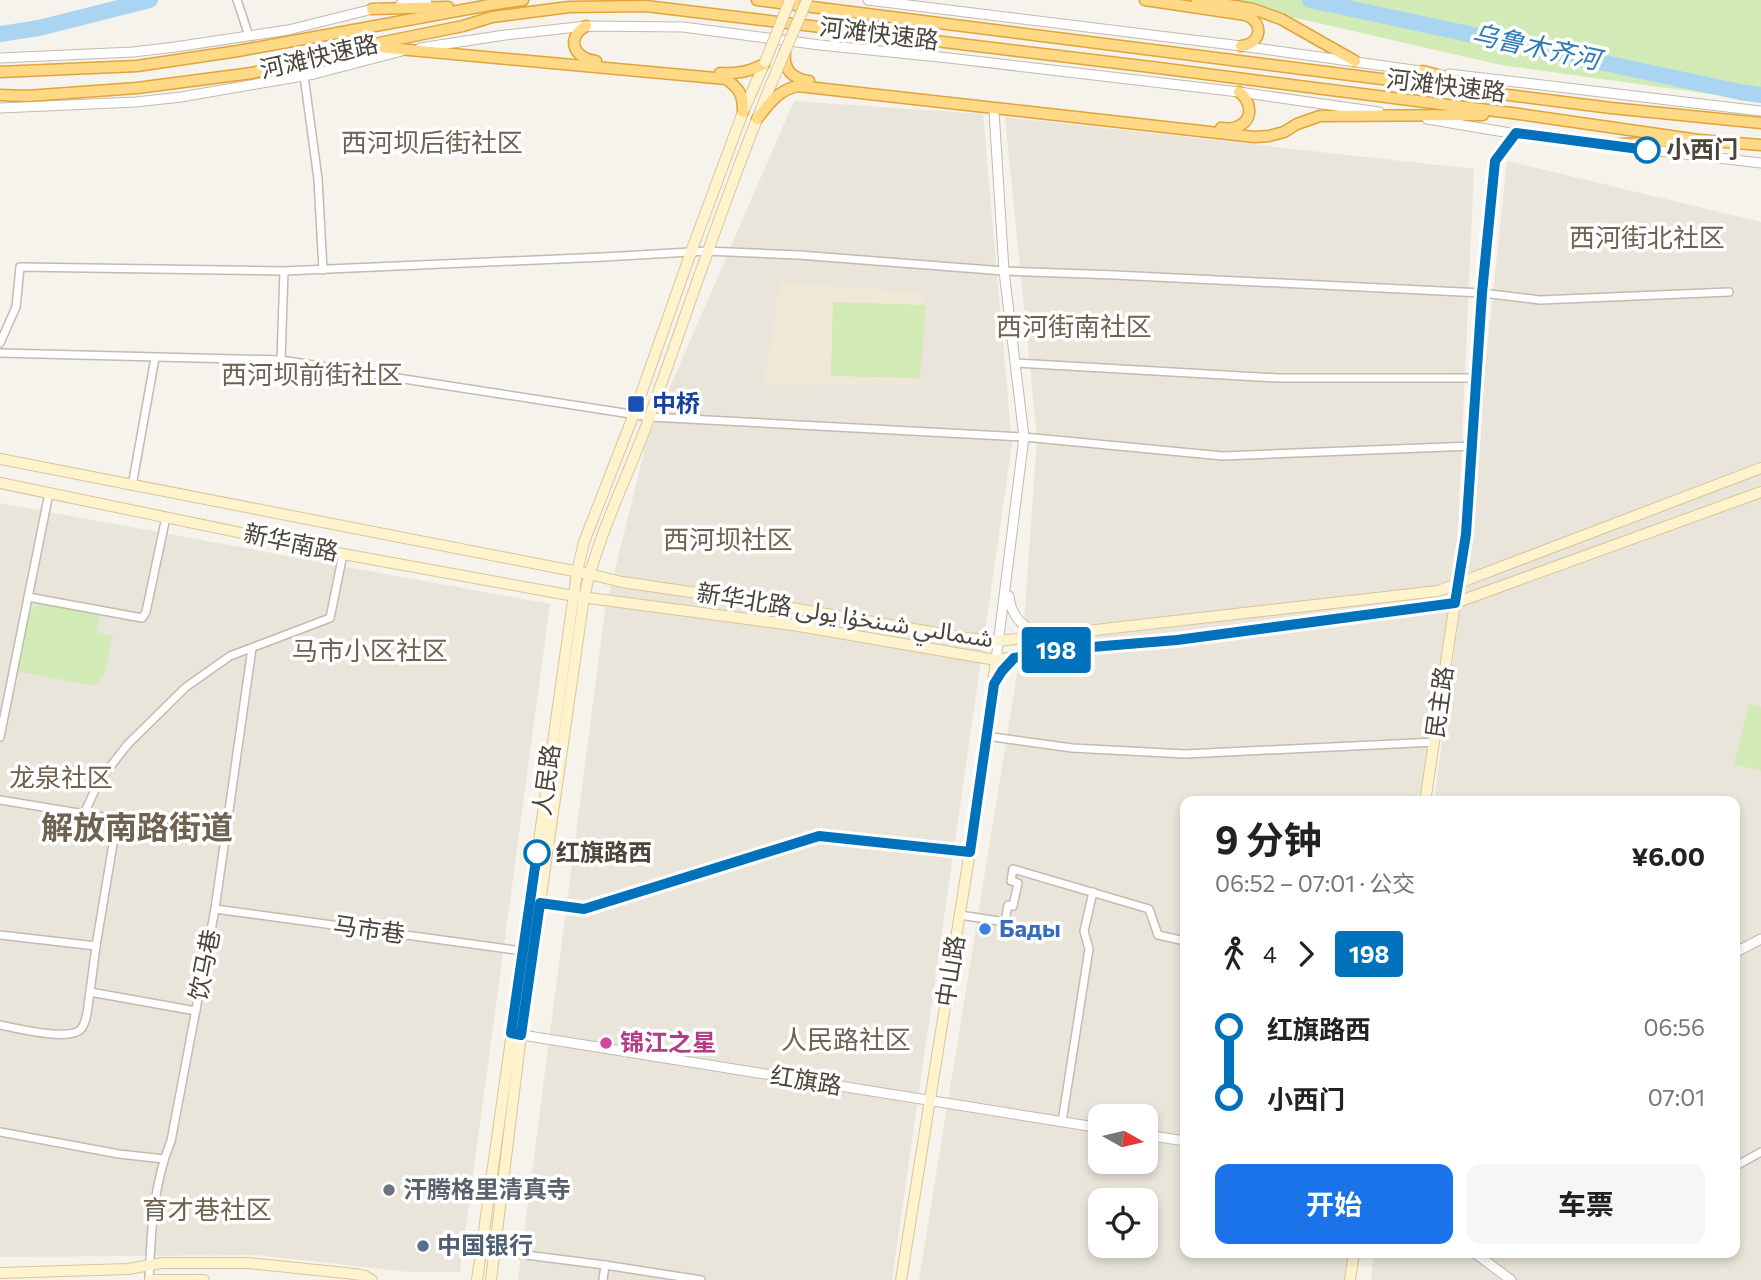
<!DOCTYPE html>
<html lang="zh">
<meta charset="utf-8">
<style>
:root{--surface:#fff;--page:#f6f6f6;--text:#222;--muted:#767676;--accent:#1a73e8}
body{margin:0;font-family:Commissioner,"Noto Sans Arabic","Noto Sans SC",sans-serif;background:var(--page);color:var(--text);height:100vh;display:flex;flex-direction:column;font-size:26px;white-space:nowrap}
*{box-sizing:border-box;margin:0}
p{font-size:23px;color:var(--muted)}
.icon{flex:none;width:38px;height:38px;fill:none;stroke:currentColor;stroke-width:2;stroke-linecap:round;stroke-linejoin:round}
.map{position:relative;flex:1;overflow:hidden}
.details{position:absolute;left:1180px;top:796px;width:560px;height:462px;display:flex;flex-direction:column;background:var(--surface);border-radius:14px;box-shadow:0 4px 10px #0003}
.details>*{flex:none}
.badge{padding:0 14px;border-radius:5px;font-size:24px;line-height:46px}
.needle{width:46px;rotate:98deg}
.tools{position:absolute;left:1088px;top:1104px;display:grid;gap:14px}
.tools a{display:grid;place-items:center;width:70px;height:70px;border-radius:14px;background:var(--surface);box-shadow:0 4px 10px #0003;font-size:35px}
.map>.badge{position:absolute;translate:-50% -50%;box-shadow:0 0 0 4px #fff}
.legs{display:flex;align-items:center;gap:10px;height:77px;padding:0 35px;font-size:23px}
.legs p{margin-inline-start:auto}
.head{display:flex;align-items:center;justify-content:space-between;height:119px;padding:0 35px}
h1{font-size:38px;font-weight:700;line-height:52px}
.button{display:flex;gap:14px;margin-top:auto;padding:14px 35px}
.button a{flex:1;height:80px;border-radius:14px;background:var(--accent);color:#fff;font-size:28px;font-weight:700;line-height:80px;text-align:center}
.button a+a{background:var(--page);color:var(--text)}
ul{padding:0 35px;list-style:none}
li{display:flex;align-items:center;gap:24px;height:70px;font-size:26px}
li i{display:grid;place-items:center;width:10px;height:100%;margin:0 9px;background:currentColor}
li i::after{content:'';width:18px;height:18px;margin:-9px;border:5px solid;border-radius:50%;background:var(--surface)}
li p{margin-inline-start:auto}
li:first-child i{background:linear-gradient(#0000 50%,currentColor 0)}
li:last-child i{background:linear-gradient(currentColor 50%,#0000 0)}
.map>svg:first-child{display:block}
</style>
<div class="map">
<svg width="1761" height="1280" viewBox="0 0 1761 1280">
<rect width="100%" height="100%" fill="#f6f3ec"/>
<g fill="#eae5da" fill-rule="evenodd">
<path d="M794 101 983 114 1012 444 892 1280H518L605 610 647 440Z"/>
<path d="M1005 117 1474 169 1456 574 1422 801 1185 802V1253H1355L1351 1280H919L1023 637 1037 439ZM1101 1116H1146V1162H1101ZM1101 1200H1146V1246H1101Z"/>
<path d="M1507 161 1761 222V1280H1371L1374 1253H1734V802L1434 801 1458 623Z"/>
<path d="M0 503 550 604 460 1272H408L256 1255 0 1257Z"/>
</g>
<path fill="#efe8d6" d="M780 282 924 293 910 384 764 385Z"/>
<g fill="#d2eab5">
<path d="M1203 0H1761V101L1501 65 1305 20Z"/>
<path d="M833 302 926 305 920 378 831 376Z"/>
<path d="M40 603 100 613 97 632 113 636 104 675 95 686 17 671 30 613Z"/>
<path d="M1749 704 1761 707V771L1734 764Z"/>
</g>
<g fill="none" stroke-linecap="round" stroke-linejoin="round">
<g stroke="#a9d4f2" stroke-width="16">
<path d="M1310 0 1740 92 1761 95"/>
<path d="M0 34 39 28 150 0"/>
</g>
<g stroke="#c2bbae" stroke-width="10">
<g id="minor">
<path d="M237 0 249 36"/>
<path d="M304 76 318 179 323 270"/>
<path d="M0 343 16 307 20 267 284 271 604 257 707 251 799 255 1004 271 1115 275 1482 293 1540 300 1729 292"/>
<path d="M0 353 281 360 650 417 1024 437 1223 456 1472 446"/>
<path d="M281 360 284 271"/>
<path d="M1016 363 1277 378H1476"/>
<path d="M132 486 155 358"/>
<path d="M28 597 142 618 146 612 166 517"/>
<path d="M986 736 1072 748 1185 754 1435 742"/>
<path d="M0 737 49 493"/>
<path d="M0 800 224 837"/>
<path d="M84 814 99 781 128 744 186 687 230 656 330 618 343 554"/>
<path d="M540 903 585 909 819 836 970 851"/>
<path d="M215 909 523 951"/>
<path d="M960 915 1005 922 1008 905 1013 906 1018 883 1011 881 1013 869 1149 909 1158 935 1185 941"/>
<path d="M0 935 96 946 117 820"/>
<path d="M96 946 90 992 196 1011"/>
<path d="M0 1025C16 1028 70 1042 81 1029 88 1021 88 1002 90 992"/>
<path d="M1062 1122 1089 949 1084 931 1093 892"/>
<path d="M0 1132 119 1154 164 1159"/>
<path d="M1734 1167 1761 1152"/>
<path d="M494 1251 605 1265 701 1280"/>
<path d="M149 1280C151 1233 153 1184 171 1141L215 909 252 648"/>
<path d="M603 1280 605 1265"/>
</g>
</g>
<g stroke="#c2bbae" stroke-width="11">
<g id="tertiary">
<path d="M868 0 1241 46 1428 72"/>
<path d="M401 4 427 0"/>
<path d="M420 48 505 35 586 26 683 27 820 45 949 58 1239 92 1379 112"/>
<path d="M0 58 133 52 175 47 288 30 377 8"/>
<path d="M1449 74 1761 111"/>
<path d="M0 108 136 102 181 97 314 74 402 51"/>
<path d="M994 111 1004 271 1024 437 996 660"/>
<path d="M1427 119 1522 135 1611 145"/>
<path d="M1625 147 1761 163"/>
<path d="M1009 596C1011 617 1023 627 1041 635"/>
<path d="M1455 603 1466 534 1482 293 1495 161 1516 133"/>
<path d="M994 686 1002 671 1014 658"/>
<path d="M1734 953 1761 939"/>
<path d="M516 1034 1101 1128"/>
<path d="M1146 1135 1185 1141"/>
<path d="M1475 1253 1511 1280"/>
</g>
</g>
<g stroke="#d6c79b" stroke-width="12">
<g id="secondary">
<path d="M0 459 589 574 622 582 752 601 966 638 999 641 1438 591 1761 468"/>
<path d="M0 483 343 554 574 596 793 625 996 660 1055 650 1176 640 1455 603 1761 492"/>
<path d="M1425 802 1455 603"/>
<path d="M0 1273 128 1269 162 1263H248L355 1274 365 1276 372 1280"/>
<path d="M150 1280H204"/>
<path d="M477 1280 577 572 584 542 634 414 691 252 743 112 765 62"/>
<path d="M491 1280 521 1035 584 597C598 533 629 475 651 413 692 298 730 182 777 70"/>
<path d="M901 1280 970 851 996 660"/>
<path d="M1350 1280 1354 1253"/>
</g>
</g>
<g stroke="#e0a43c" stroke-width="13">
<g id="trunk">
<path d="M757 0 1611 108 1761 123"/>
<path d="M1145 0 1246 15C1265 24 1261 44 1241 46"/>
<path d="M1197 0 1253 9 1281 19 1355 61"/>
<path d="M372 9 448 7"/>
<path d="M586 26C565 38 574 59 596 61"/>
<path d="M377 47 726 79C740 89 743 95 743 112"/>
<path d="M785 52C783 69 792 79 809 81"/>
<path d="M1423 71 1468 83"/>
<path d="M0 72 137 66 238 51 495 4 523 0"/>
<path d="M720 73C737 74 749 72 764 64"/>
<path d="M0 95 27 96 137 88 252 73 364 46 463 26 492 17 569 7 646 6 1151 67 1519 114 1699 140 1761 145"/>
<path d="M757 119C769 104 778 90 798 86L1254 137 1269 136 1284 132 1297 124 1320 116 1483 115"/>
<path d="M1221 128C1227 129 1233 129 1239 126 1254 119 1251 101 1239 92"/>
<path d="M1606 145 1674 141"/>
</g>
</g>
<use href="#minor" stroke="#fff" stroke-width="7"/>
<use href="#tertiary" stroke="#fff" stroke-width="9"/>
<use href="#secondary" stroke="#fff3cd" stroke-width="10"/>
<use href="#trunk" stroke="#ffd985" stroke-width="10"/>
<g stroke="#d6c79b" stroke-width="12" stroke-linecap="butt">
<g id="secondary-bridge">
<path d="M765 62 790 0"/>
<path d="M777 70 807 0"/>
</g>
</g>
<use href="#secondary-bridge" stroke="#fff3cd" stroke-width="10"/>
</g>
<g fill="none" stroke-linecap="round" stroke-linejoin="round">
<g stroke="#fff" stroke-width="16">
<path id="line-1" d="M537 853 511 1033 521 1035 540 903 584 909 819 836 970 852 994 684 1002 671 1014 658 1055 650 1177 640 1455 603 1466 534 1482 293 1495 161 1516 133 1647 150"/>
</g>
<use href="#line-1" stroke="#0072bc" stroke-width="10"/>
</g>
<g fill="#fff" stroke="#0072bc" stroke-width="3.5">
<circle cx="1647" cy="150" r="12"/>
<circle cx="537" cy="853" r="12"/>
</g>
<rect fill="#1a4fb4" stroke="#fff" stroke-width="2.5" x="627" y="395" width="18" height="18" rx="3.5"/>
<circle fill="#3f7fe0" stroke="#fff" stroke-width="2.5" cx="985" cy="929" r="7"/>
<circle fill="#d1479c" stroke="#fff" stroke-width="2.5" cx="606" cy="1043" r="7"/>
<circle fill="#6b7280" stroke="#fff" stroke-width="2.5" cx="389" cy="1190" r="7"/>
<circle fill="#5c6f8a" stroke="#fff" stroke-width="2.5" cx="423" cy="1246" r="7"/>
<g text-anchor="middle" stroke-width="7" stroke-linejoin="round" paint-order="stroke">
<g font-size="24" fill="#4b4439" stroke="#fff">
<text transform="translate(879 34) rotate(7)" y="8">河滩快速路</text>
<text transform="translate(319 57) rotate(-13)" y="8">河滩快速路</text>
<text transform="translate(1446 86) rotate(7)" y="8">河滩快速路</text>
<text transform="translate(291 543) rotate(12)" y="8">新华南路</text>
<text transform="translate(845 616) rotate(9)" y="8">新华北路 شىمالىي شىنخۇا يولى</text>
<text transform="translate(1440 702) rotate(-82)" y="8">民主路</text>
<text transform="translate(547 780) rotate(-82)" y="8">人民路</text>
<text transform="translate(369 930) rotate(8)" y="8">马市巷</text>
<text transform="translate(205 965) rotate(-79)" y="8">饮马巷</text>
<text transform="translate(951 971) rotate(-81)" y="8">中山路</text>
<text transform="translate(806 1081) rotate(9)" y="8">红旗路</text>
</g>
<g font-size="24" font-weight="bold" fill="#4b4439" stroke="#fff" text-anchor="start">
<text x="1666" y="158">小西门</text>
<text x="556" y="861">红旗路西</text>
</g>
<g font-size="24" font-weight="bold" fill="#164399" stroke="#fff" text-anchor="start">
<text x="652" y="412">中桥</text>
</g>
<g font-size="24" font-weight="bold" fill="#366cbe" stroke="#fff" text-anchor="start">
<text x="999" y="937">Бады</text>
</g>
<g font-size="24" font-weight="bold" fill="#b23c85" stroke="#fff" text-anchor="start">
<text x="620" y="1051">锦江之星</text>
</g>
<g font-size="24" font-weight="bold" fill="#5b616d" stroke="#fff" text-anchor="start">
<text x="403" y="1198">汗腾格里清真寺</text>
</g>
<g font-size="24" font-weight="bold" fill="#4e5e75" stroke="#fff" text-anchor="start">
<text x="437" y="1254">中国银行</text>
</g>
<g font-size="26" font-style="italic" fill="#2e7ab2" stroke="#fff">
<text transform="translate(1536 47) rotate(12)" y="9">乌鲁木齐河</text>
</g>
<g font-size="26" fill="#6e6250" stroke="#fff">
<text x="432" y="152">西河坝后街社区</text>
<text x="1647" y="247">西河街北社区</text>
<text x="1074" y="336">西河街南社区</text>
<text x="312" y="384">西河坝前街社区</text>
<text x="728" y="549">西河坝社区</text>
<text x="370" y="660">马市小区社区</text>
<text x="61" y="787">龙泉社区</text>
<text x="846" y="1049">人民路社区</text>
<text x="207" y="1219">育才巷社区</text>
</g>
<g font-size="32" font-weight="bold" fill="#6e6250" stroke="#fff">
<text x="137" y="839">解放南路街道</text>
</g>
</g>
</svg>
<div class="tools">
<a><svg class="needle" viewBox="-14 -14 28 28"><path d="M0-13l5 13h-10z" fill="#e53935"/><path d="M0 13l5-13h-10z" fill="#767676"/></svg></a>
<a><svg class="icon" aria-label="locate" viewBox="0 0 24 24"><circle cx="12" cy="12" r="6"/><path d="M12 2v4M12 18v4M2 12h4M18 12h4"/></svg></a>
</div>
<b class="badge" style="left:1056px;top:650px;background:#0072bc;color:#fff">198</b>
<section class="details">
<div class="head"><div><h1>9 分钟</h1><p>06:52 – 07:01 · 公交</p></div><b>¥6.00</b></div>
<div class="legs"><svg class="icon" aria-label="walk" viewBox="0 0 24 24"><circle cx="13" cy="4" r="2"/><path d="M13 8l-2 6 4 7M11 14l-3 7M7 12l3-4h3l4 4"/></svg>4<svg class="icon" aria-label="forward" viewBox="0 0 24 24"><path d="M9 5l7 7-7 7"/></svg><b class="badge" style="background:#0072bc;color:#fff">198</b></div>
<ul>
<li><i style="color:#0072bc"></i><b>红旗路西</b><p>06:56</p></li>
<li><i style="color:#0072bc"></i><b>小西门</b><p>07:01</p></li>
</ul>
<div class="button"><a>开始</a><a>车票</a></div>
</section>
</div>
